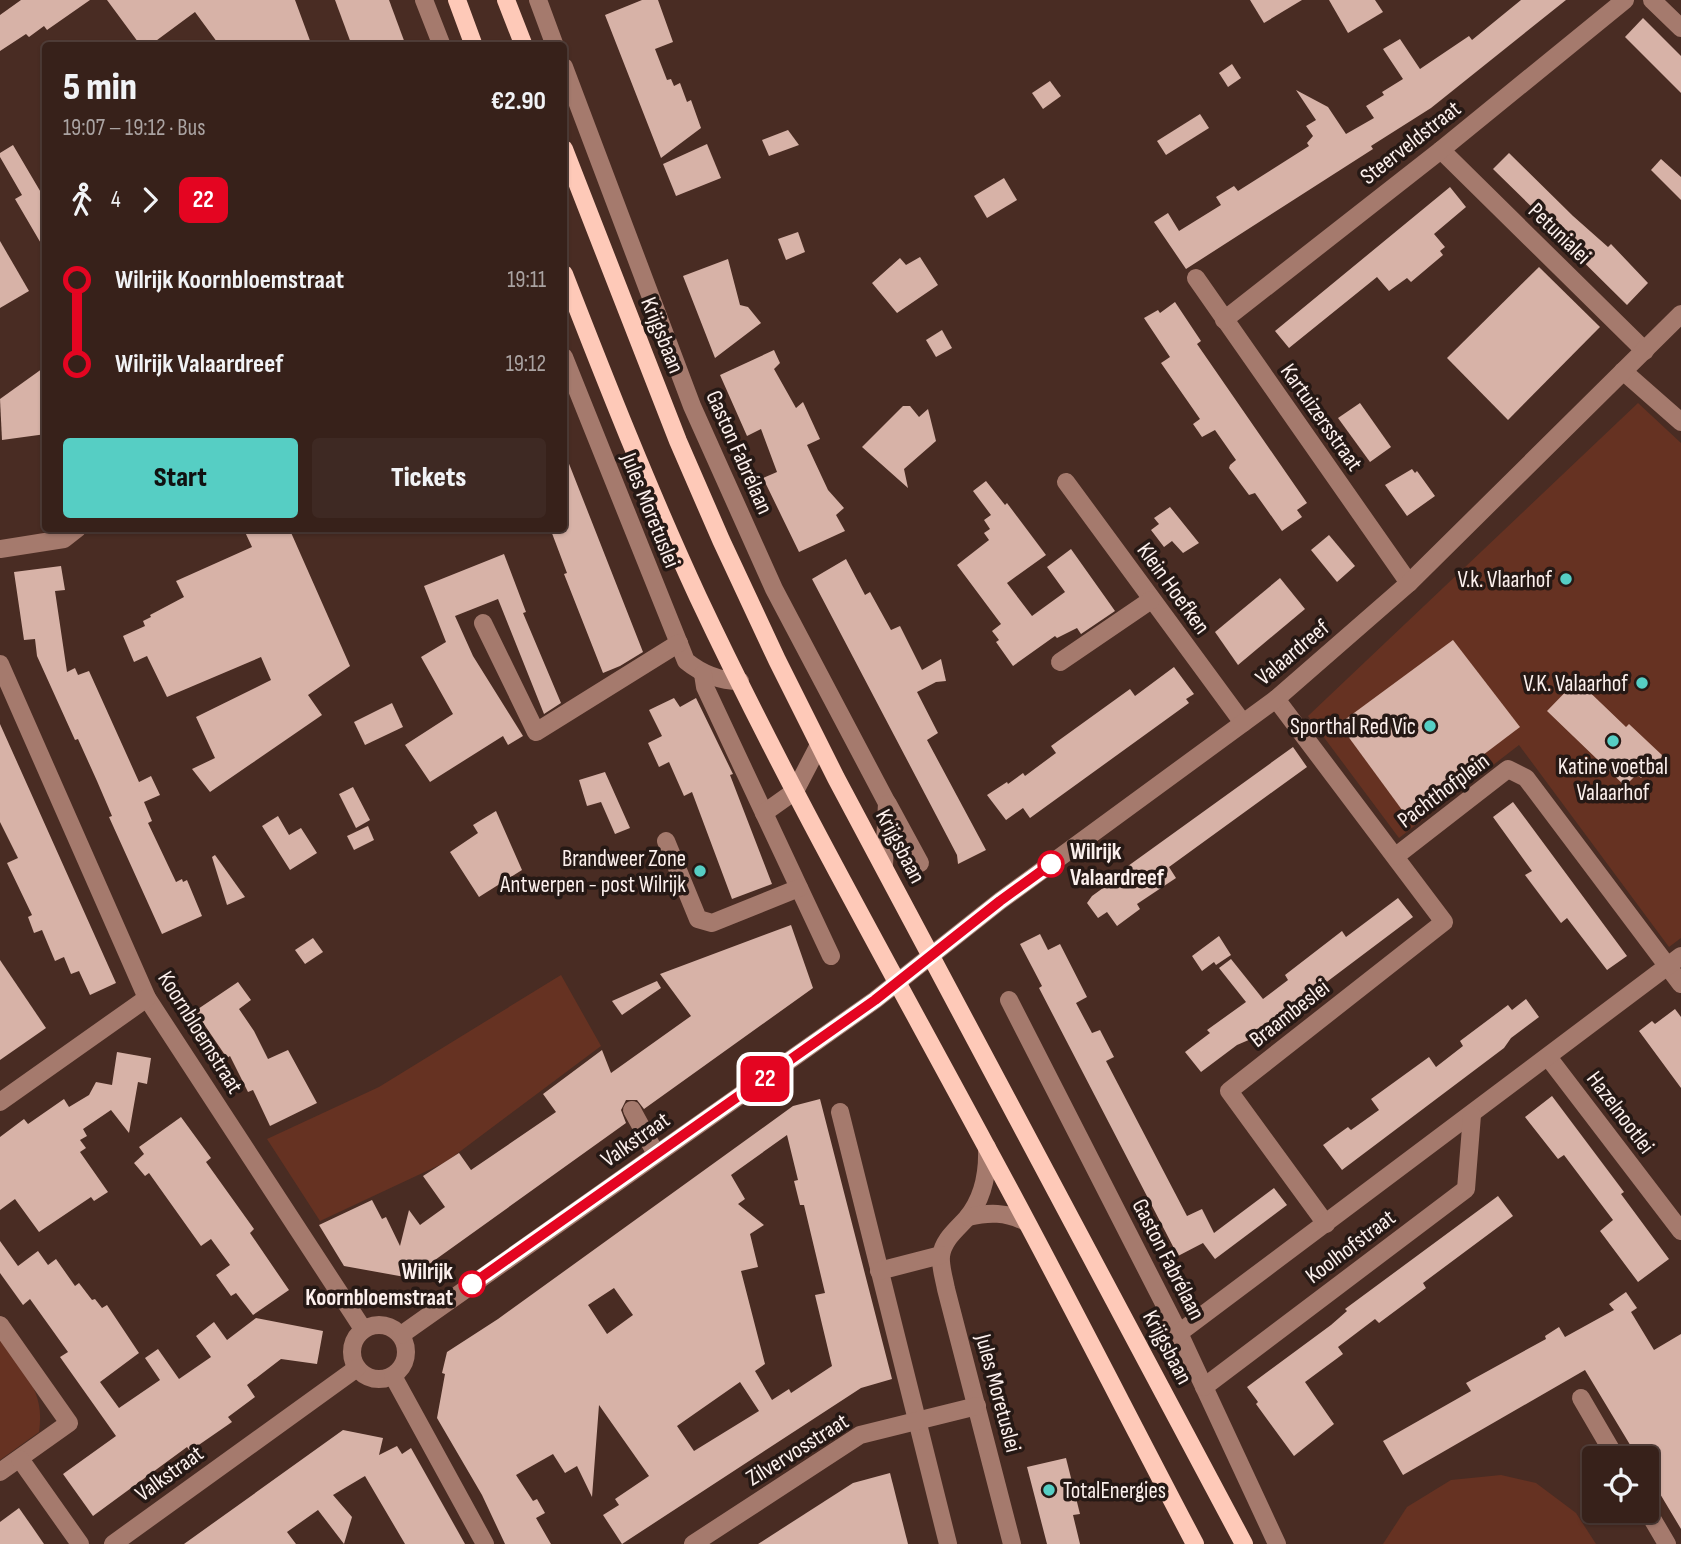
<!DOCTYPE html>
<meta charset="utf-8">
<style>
:root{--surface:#37211a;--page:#3e2923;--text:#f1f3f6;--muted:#aaa3a2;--line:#513e39;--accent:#56cec4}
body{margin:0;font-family:"Sofia Sans Condensed",sans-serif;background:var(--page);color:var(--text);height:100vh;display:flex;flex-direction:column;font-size:26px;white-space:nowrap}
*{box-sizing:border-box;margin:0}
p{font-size:23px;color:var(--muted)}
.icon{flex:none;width:38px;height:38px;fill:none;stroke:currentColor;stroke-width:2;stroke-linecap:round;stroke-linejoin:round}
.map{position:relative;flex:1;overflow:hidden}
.side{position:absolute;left:42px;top:42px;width:525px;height:490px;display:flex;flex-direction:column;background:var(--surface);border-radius:7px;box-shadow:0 2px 5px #0004,0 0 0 2px var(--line)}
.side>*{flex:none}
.badge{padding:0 14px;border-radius:10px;font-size:24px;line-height:46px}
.fabs{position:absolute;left:1582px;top:1446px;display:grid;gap:14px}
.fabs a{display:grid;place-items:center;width:77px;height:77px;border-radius:7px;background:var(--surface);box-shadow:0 2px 5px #0004,0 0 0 2px var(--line);font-size:35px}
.map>.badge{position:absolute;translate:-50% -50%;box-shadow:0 0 0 4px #fff}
.legs{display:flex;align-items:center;gap:10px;height:77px;padding:0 21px;font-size:23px}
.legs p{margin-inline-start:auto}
.head{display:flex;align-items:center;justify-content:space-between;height:119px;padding:0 21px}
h1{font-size:38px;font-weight:800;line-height:52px}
.cta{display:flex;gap:14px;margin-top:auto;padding:14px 21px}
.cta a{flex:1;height:80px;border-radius:7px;background:var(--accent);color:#111;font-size:28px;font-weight:800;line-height:80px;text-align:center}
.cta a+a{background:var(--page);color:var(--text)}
ul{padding:0 21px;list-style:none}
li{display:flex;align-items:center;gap:24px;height:84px;font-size:26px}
li i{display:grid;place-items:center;width:10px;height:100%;margin:0 9px;background:currentColor}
li i::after{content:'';width:18px;height:18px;margin:-9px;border:5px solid;border-radius:50%;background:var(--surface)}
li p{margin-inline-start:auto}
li:first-child i{background:linear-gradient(#0000 50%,currentColor 0)}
li:last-child i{background:linear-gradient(currentColor 50%,#0000 0)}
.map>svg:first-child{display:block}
</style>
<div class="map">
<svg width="1681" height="1544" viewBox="0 0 1681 1544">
<rect width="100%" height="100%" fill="#492c23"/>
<g fill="#663222">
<path d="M1638 403 1681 443V938L1669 947 1519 745 1399 838 1308 716Z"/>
<path d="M561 975 601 1046 446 1162 320 1221 267 1139 379 1087Z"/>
<path d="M0 1338C22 1370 46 1391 39 1432L0 1460Z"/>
<path d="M1501 1475 1536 1483 1576 1513 1596 1544H1383L1407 1507 1451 1480Z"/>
</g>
<g fill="#d7b2a7" fill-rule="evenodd">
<path d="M21 0H90L47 30 44 26 29 37 26 34 0 51V15Z"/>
<path d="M107 0H295L312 46H220L195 12 149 46H141Z"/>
<path d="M335 0H389L406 46H352Z"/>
<path d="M642 0H658L673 42 655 49 667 80 671 79 674 86 680 83 687 102 691 100 701 128 661 158 605 15Z"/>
<path d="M1250 0H1302L1264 23Z"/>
<path d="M1329 0H1375L1383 12 1348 33Z"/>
<path d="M1521 0H1566L1431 108 1371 146 1373 149 1186 269 1154 222 1168 213 1179 231 1221 205 1216 197 1234 186 1238 191 1309 146 1307 143 1313 136 1306 126 1316 120 1296 90 1328 107 1346 134 1374 118 1366 106 1384 95 1382 92 1403 79 1383 49 1400 39 1420 69 1469 36 1472 40Z"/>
<path d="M1643 18 1681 56V93L1625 37Z"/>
<path d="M1232 64 1241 78 1228 87 1219 73Z"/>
<path d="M1050 81 1061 96 1043 109 1032 93Z"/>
<path d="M1200 114 1209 128 1166 155 1157 141Z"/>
<path d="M788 130 799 145 769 156 762 140Z"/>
<path d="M707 144 721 178 676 196 663 164Z"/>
<path d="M13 145 46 201V252L15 199 22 195 0 157V153Z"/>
<path d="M1509 153 1573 216 1608 247 1611 244 1648 283 1627 305 1542 221 1544 219 1493 169Z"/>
<path d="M1661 159 1681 177V200L1651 170Z"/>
<path d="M1004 178 1017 200 987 218 974 196Z"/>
<path d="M1450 187 1466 207 1434 234 1445 247 1440 251 1443 255 1411 282 1407 278 1389 291 1377 277 1289 348 1275 331Z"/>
<path d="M798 232 805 252 786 260 778 239Z"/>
<path d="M0 241 29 291 0 308Z"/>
<path d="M920 257 938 285 897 313 872 283 900 258 906 265Z"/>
<path d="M728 259 740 305 748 307 761 323 715 358 683 276Z"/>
<path d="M1539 267 1600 327 1508 420 1447 358Z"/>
<path d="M1175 302 1201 341 1197 344 1307 503 1297 510 1302 517 1282 531 1255 493 1249 495 1229 468 1230 465 1236 460 1215 430 1202 437 1193 424 1200 419 1161 363 1170 357 1144 318 1158 310 1160 313Z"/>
<path d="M942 330 952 348 936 357 926 340Z"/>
<path d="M774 350 780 363 774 369 796 408 803 402 820 439 807 445 828 490 844 508 836 515 845 531 799 552 763 478 777 472 761 429 747 436 720 375Z"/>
<path d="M46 366V434L2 440 0 399Z"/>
<path d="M1360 403 1391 447 1370 462 1338 418Z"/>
<path d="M903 406H910L919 417 928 409 936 441 904 469 908 488 862 447Z"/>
<path d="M564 451 643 652 620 666 603 673 564 574 567 573 550 528H564Z"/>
<path d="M1412 469 1415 473 1417 471 1435 496 1407 516 1385 485Z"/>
<path d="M986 481 1005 505 1007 503 1046 555 1007 583 1032 616 1065 592 1047 567 1071 549 1115 611 1081 634 1077 628 1057 638 1055 636 1013 666 996 642 999 640 992 631 1001 624 957 565 989 540 984 533 990 529 984 520 991 515 973 491Z"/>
<path d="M1170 507 1199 543 1183 553 1172 541 1164 547 1151 530 1159 524 1154 518Z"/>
<path d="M254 528H289L350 666 308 695 322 715 210 792 192 769 215 758 196 717 271 680 261 657 167 697 147 656 134 662 123 636 145 626 143 621 151 617 150 615 184 597 176 581 252 547 245 532Z"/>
<path d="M1329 535 1355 566 1337 582 1311 550Z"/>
<path d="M504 554 526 612 523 613 561 703 544 714 498 599 455 616 473 656 523 736 508 745 503 736 430 782 405 745 453 714 421 657 446 642 424 586Z"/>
<path d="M846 559 865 595 870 592 891 630 900 626 922 670 941 659 946 681 936 682 917 692 938 733 927 740 986 850 958 864 957 855 812 579Z"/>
<path d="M61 566 65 590 55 591 67 672 75 668 78 675 89 671 139 782 151 776 160 795 144 802 152 821 148 823 176 882 182 879 183 882 187 880 202 916 162 934 109 817 112 816 97 781 78 739 75 740 37 656 35 639 24 640 14 572Z"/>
<path d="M1280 578 1305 609 1238 665 1215 632Z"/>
<path d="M1453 640 1520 727 1405 814 1339 724Z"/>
<path d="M1174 667 1194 694 1186 699 1189 703 1030 818 1023 808 1006 820 987 795 1007 782 1008 784 1023 773 1025 776 1056 753 1051 746 1130 689 1135 696Z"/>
<path d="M1577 680 1626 727 1629 724 1663 756 1641 778 1637 774 1625 786 1547 711Z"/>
<path d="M674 698 680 707 696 698 731 770 733 774 730 775 772 884 732 899 692 792 684 796 669 762 659 767 648 743 662 736 649 710Z"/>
<path d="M392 703 403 727 365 745 354 722Z"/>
<path d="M0 724 116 983 90 995 79 971 71 974 64 957 55 961 42 930 34 933 28 917 32 915 7 863 18 858 0 822Z"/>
<path d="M1293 747 1307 767 1169 867 1176 878 1137 904 1140 909 1117 926 1107 912 1098 918 1087 903 1092 896 1121 875 1128 866Z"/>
<path d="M605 772 630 828 615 834 601 802 587 806 579 780Z"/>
<path d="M353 787 370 820 356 828 339 794Z"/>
<path d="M1513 802 1627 956 1607 970 1567 918 1561 923 1525 875 1532 871 1493 817Z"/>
<path d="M496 811 522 870 479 897 450 852 478 833 473 825Z"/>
<path d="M278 816 289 835 301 828 317 853 290 870 262 826Z"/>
<path d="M368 826 374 840 354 850 347 836Z"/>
<path d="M215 855 245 897 227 905 212 857Z"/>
<path d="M1398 898 1413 917 1251 1039 1237 1045 1201 1072 1185 1052 1210 1033 1207 1030 1246 1002 1219 968 1231 959 1263 999 1288 980 1285 975 1342 931 1346 937Z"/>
<path d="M791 925 813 988 644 1109 637 1100H626L621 1110 626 1123 414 1275 416 1279 344 1266 319 1225 372 1200 382 1219 386 1217 400 1246 409 1210 420 1225 445 1207 423 1176 459 1153 471 1170 556 1112 543 1094 602 1050 611 1073 691 1016 660 974Z"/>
<path d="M1040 934 1048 950 1060 944 1087 997 1076 1003 1092 1033 1100 1030 1114 1057 1106 1061 1187 1216 1202 1209 1214 1233 1274 1188 1287 1205 1215 1259 1203 1243 1178 1256 1039 988 1042 986 1020 944Z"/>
<path d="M1219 936 1231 955 1216 965 1214 962 1202 971 1192 956Z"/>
<path d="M313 938 323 952 305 964 295 950Z"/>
<path d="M0 960 46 1028 0 1060Z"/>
<path d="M657 981 661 988 622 1015 612 1001Z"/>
<path d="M238 982 251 1000 239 1009 254 1031 268 1059 288 1050 317 1103 270 1126 253 1090 248 1092 230 1056 227 1058 195 1011Z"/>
<path d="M1526 999 1539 1017 1511 1038 1504 1048 1342 1170 1323 1145 1348 1127 1351 1130 1379 1110 1371 1099 1429 1057 1436 1067 1463 1046 1460 1041 1508 1005 1512 1010Z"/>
<path d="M1675 1009 1681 1017V1088L1639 1031 1652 1021 1655 1024Z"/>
<path d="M117 1052 151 1058 147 1084 138 1082 129 1133 111 1110 83 1129 87 1136 80 1140 86 1148 80 1152 108 1192 94 1201 91 1197 39 1232 15 1199 0 1210V1137L24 1119 28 1124 64 1099 69 1107 89 1095 96 1082 112 1085Z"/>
<path d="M1552 1096 1624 1192 1621 1194 1669 1259 1638 1282 1600 1231 1613 1220 1564 1155 1558 1159 1525 1117Z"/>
<path d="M820 1099 892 1379 861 1388 622 1544 603 1515 619 1505 615 1499 649 1476 599 1405 592 1497 577 1466 565 1473 553 1454 516 1475 533 1501 537 1499 545 1513 536 1518 551 1544H505L482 1495 437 1418 445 1374 442 1373 447 1352 498 1319 793 1106ZM787 1135 798 1180 794 1181 800 1205H804L825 1293 815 1295 832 1366 791 1393 789 1389 772 1400 755 1371 765 1364 741 1271 758 1267 750 1234 764 1225 738 1204 745 1199 731 1175ZM614 1288 633 1315 607 1334 588 1305ZM740 1382 759 1411 694 1451 677 1426Z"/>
<path d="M181 1117 211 1158 206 1162 254 1229 250 1233 289 1290 253 1315 236 1293 231 1296 216 1275 230 1265 211 1239 201 1246 149 1173 145 1176 134 1163 144 1154 139 1147Z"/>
<path d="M1498 1196 1513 1216 1423 1283 1426 1288 1379 1323 1375 1319 1338 1347 1343 1354 1305 1382 1334 1424 1294 1456 1256 1404 1258 1402 1247 1387 1331 1325 1347 1311 1345 1309Z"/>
<path d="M0 1241 18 1266 38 1251 48 1265 56 1259 75 1286 79 1283 92 1300 95 1299 102 1308 107 1305 139 1353 100 1382 119 1408 160 1380 145 1358 158 1349 179 1379 211 1357 196 1336 214 1322 227 1340 256 1318 323 1331 317 1364 281 1359 247 1385 255 1397 228 1417 232 1422 190 1451 187 1447 93 1516 63 1474 116 1436 60 1357 68 1352 30 1299 23 1305 0 1273Z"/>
<path d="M1626 1292 1637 1308 1631 1312 1654 1350 1681 1334V1529L1647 1472V1458H1638L1585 1370 1403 1475 1383 1441 1471 1391 1466 1383 1546 1339 1545 1336 1559 1327 1565 1337 1614 1310 1609 1304Z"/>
<path d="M343 1430 383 1438 379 1455 397 1446 402 1454 411 1448 465 1544H405L365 1476 333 1495 352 1517 344 1544 318 1510 287 1532 296 1544H184Z"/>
<path d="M1066 1458 1080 1514 1073 1515 1080 1544H1047L1027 1467Z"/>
<path d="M890 1473 908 1544H758L853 1483Z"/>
<path d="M19 1508 33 1528 44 1544H0V1522Z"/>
</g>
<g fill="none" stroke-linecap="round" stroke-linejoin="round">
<g stroke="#a57a6d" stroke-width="18">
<path d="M424 0 442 46"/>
<path d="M538 0 555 46"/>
<path d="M1652 0 1681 28"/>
<path d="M564 67 692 406 774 589 887 803 884 865"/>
<path d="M1441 150 1645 351"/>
<path d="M1196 278 1409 583"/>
<path d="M1224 320 1441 150 1625 0"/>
<path d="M564 357 686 661C702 674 719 681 740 681"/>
<path d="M1623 371 1681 422"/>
<path d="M1066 482 1243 723"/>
<path d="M0 549 64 539 78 528"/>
<path d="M483 623 536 732 679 643"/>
<path d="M1060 662 1151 600"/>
<path d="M0 664 147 998 363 1329"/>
<path d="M703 674 705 687 831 956"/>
<path d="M1276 699 1444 922 1229 1091 1326 1224"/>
<path d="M888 804 920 863"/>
<path d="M764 813 795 791 819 745"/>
<path d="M666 841 698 919 712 923 799 888"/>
<path d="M1396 856 1508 769 1526 778 1681 984"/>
<path d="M1009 1000 1179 1333 1277 1544"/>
<path d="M1548 1057 1681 1231"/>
<path d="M0 1102 147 998"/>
<path d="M632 1110 656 1154"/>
<path d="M840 1112 948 1544"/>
<path d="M987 1147C988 1173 984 1198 966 1219 956 1230 943 1240 941 1256 940 1266 944 1278 946 1289L1012 1544"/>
<path d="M968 1217C989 1212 1006 1212 1026 1222"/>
<path d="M879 1271 941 1255"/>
<circle cx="379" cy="1352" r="27"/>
<path d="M0 1325 69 1423 0 1472"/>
<path d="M1179 1333 1681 956"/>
<path d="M401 1335 875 1000 1000 901 1276 699 1409 583 1681 314"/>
<path d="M393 1376 485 1544"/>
<path d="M1204 1387 1466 1189 1472 1115"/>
<path d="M1581 1398 1616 1458"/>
<path d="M20 1459 80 1544"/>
<path d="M1647 1510 1667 1544"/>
<path d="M113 1544 357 1368"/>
<path d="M693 1544 860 1435 977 1406"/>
</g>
<g stroke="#fec9b8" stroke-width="18">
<path d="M457 0 474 46"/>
<path d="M506 0 524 46"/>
<path d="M564 149 678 441 721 540 777 660 836 778 1244 1544"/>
<path d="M564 274C606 382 649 491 698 597 786 784 888 964 986 1146 1058 1278 1125 1411 1195 1544"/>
</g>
</g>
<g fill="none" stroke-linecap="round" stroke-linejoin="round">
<g stroke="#fff" stroke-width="16">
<path id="line-1" d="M472 1284 875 1000 1000 901 1051 864"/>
</g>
<use href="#line-1" stroke="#e40521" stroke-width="10"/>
</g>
<g fill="#56cec4" stroke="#261915" stroke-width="2.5">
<circle cx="1566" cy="579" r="7"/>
<circle cx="1642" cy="683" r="7"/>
<circle cx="1430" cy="726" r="7"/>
<circle cx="1613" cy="741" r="7"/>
<circle cx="700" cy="871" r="7"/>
<circle cx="1049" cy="1490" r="7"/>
</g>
<g fill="#fff" stroke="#e40521" stroke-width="3.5">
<circle cx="1051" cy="864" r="12"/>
<circle cx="472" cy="1284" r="12"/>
</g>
<g text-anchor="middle" stroke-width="7" stroke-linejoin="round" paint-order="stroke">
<g font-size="23" fill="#fcf0ed" stroke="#261915">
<text transform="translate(1410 142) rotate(-38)" y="8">Steerveldstraat</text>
<text transform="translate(1560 233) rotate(44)" y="8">Petunialei</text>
<text transform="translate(663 335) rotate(68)" y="8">Krijgsbaan</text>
<text transform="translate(1322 417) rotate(55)" y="8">Kartuizersstraat</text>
<text transform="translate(740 452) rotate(66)" y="8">Gaston Fabrélaan</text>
<text transform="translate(651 510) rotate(68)" y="8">Jules Moretuslei</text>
<text transform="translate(1174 588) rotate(54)" y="8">Klein Hoefken</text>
<text transform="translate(1292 652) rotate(-40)" y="8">Valaardreef</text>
<text transform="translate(1443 790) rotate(-37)" y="8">Pachthofplein</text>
<text transform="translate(901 846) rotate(62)" y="8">Krijgsbaan</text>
<text transform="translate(1289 1013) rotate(-38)" y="8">Braambeslei</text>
<text transform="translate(201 1032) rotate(58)" y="8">Koornbloemstraat</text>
<text transform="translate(1621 1112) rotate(53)" y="8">Hazelnootlei</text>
<text transform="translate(635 1139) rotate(-35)" y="8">Valkstraat</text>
<text transform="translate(1350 1246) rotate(-37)" y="8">Koolhofstraat</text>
<text transform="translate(1169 1259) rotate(63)" y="8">Gaston Fabrélaan</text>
<text transform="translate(1168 1347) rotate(62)" y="8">Krijgsbaan</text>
<text transform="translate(999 1393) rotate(75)" y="8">Jules Moretuslei</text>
<text transform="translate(797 1449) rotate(-32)" y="8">Zilvervosstraat</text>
<text transform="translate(169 1473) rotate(-36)" y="8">Valkstraat</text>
</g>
<g font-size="23" fill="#fcf0ed" stroke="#261915" text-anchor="end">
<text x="1552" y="587">V.k. Vlaarhof</text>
<text x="1628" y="691">V.K. Valaarhof</text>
<text x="1416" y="734">Sporthal Red Vic</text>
<text x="1613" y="774" text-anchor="middle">Katine voetbal<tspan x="1613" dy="26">Valaarhof</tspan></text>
<text x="686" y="866">Brandweer Zone<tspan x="686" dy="26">Antwerpen - post Wilrijk</tspan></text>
<text x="1063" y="1498" text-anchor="start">TotalEnergies</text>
</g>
<g font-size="23" font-weight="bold" fill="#fcf0ed" stroke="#261915" text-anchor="start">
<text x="1070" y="859">Wilrijk<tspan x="1070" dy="26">Valaardreef</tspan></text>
<text x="453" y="1279" text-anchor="end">Wilrijk<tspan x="453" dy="26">Koornbloemstraat</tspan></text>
</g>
</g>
</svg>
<div class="fabs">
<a><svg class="icon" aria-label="locate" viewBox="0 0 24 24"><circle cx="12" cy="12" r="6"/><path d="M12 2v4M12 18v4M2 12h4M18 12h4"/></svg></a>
</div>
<b class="badge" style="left:765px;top:1079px;background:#e40521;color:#fff">22</b>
<section class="side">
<div class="head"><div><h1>5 min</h1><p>19:07 – 19:12 · Bus</p></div><b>€2.90</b></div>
<div class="legs"><svg class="icon" aria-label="walk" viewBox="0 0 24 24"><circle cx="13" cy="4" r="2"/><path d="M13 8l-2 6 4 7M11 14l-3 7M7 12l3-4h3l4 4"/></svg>4<svg class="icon" aria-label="forward" viewBox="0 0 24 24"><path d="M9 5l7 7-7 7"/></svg><b class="badge" style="background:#e40521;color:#fff">22</b></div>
<ul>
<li><i style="color:#e40521"></i><b>Wilrijk Koornbloemstraat</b><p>19:11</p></li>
<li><i style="color:#e40521"></i><b>Wilrijk Valaardreef</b><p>19:12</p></li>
</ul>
<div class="cta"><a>Start</a><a>Tickets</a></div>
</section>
</div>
